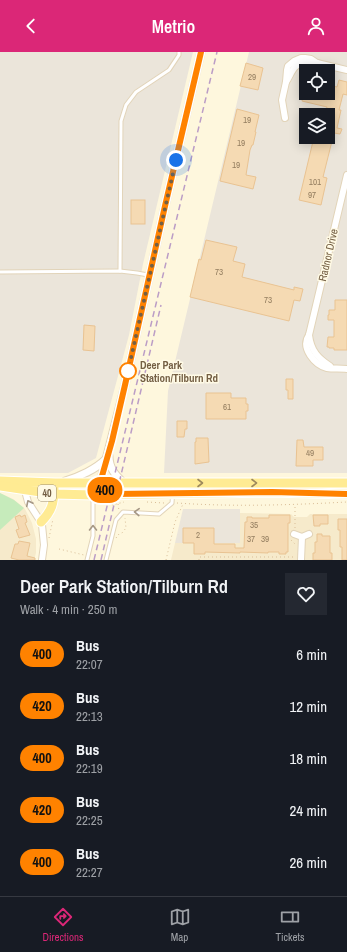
<!DOCTYPE html>
<meta charset="utf-8">
<style>
:root{--surface:#171b24;--page:#242831;--text:#f1f3f6;--muted:#9ea1a6;--line:#363941;--accent:#db2777}
body{margin:0;font-family:"Archivo Narrow",sans-serif;background:var(--page);color:var(--text);height:100vh;display:flex;flex-direction:column;font-size:15px;white-space:nowrap}
*{box-sizing:border-box;margin:0}
p{font-size:13px;color:var(--muted)}
.icon{flex:none;width:22px;height:22px;fill:none;stroke:currentColor;stroke-width:2;stroke-linecap:round;stroke-linejoin:round}
.map{position:relative;height:508px;overflow:hidden}
.panel{display:flex;flex-direction:column;background:var(--surface);flex:1}
.panel>*{flex:none}
.badge{padding:0 8px;border-radius:13px;font-size:14px;line-height:26px}
.tools{position:absolute;left:299px;top:12px;display:grid;gap:8px}
.tools a{display:grid;place-items:center;width:36px;height:36px;border-radius:0px;background:var(--surface);box-shadow:0 2px 10px #0003;font-size:20px}
.you{position:absolute;width:20px;height:20px;margin:-10px;border:3px solid #fff;border-radius:50%;background:#1a73e8;box-shadow:0 0 0 6px #1a73e833}
.map>.badge{position:absolute;translate:-50% -50%;box-shadow:0 0 0 2px #fff}
.round{display:grid;place-items:center;flex:none;width:42px;height:42px;border-radius:0px;background:var(--page)}
.overview{display:flex;align-items:center;justify-content:space-between;height:68px;padding:0 20px}
h1{font-size:19px;font-weight:600;line-height:30px}
ul{padding:0;list-style:none}
li{display:flex;align-items:center;gap:12px;height:52px;padding:0 20px}
li div{flex:1}
li b{display:block;font-size:15px}
li em{font-style:normal}
li .badge{min-width:44px;font-weight:700;text-align:center}
header{display:flex;justify-content:space-between;align-items:center;height:52px;padding:0 20px;background:var(--accent);color:#fff;font-size:18px;font-weight:600}
.tab-bar{display:flex;justify-content:space-around;align-items:center;height:56px;border-top:1px solid var(--line);background:var(--surface);font-size:11px;color:var(--muted)}
.tab-bar a{display:grid;justify-items:center;gap:2px}
.tab-bar .on{color:var(--accent)}
.map>svg:first-child{display:block}
</style>
<header><svg class="icon" aria-label="back" viewBox="0 0 24 24"><path d="M15 5l-7 7 7 7"/></svg>Metrio<svg class="icon" aria-label="person" viewBox="0 0 24 24"><circle cx="12" cy="8" r="4"/><path d="M4 21q1-7 8-7t8 7"/></svg></header>
<div class="map">
<svg width="347" height="508" viewBox="0 0 347 508">
<rect width="100%" height="100%" fill="#fef7dd"/>
<g fill="#f6eacb">
<path d="M0 441 13 447 25 457 32 471 36 487V501L34 508H0Z"/>
<path d="M240 461 291 462 294 465H307L310 462H347V508H171L175 491H239Z"/>
</g>
<g fill="#ebe5da" fill-rule="evenodd">
<path d="M0 0H193L143 212 129 283 96 406 68 421H0Z"/>
<path d="M249 0H347V421H164L168 339ZM306 19H328V41H306ZM306 63H328V85H306Z"/>
<path d="M183 457H240V491H175Z"/>
</g>
<path fill="#c6ebbb" d="M0 441 14 448 24 456 0 478Z"/>
<g fill="#f5dab3" stroke="#e9c392">
<path d="M246 11 263 16 258 38 240 34Z"/>
<path d="M339 28 347 30V43L343 42 339 58H341L337 76 342 77 340 82 334 81 323 125 327 126 321 153 299 148 314 85H328V63H325L327 55 302 49 304 41H328V33L337 35Z"/>
<path d="M237 57 259 63 255 80H256L253 93H252L250 98 246 123 256 125 253 137 220 129Z"/>
<rect x="131" y="148" width="14" height="24"/>
<path d="M206 188 237 195 233 209 245 212 242 225 294 238V235L303 237 300 249 294 248 289 269 190 245 199 207 201 208Z"/>
<path d="M335 248H347V298H334V296H329V295H327L328 285H334V268H328V263H329V258H335Z"/>
<path d="M84 273 95 274 94 299 83 298Z"/>
<path d="M286 327H293V347H288V338H286Z"/>
<path d="M206 341H231V346H246V352H248V359H246V367H206Z"/>
<path d="M177 369H187V377H185L184 385H177Z"/>
<path d="M196 386H208L209 410 195 412V390H196Z"/>
<path d="M297 388H303L304 395H323V408H313V414H296Z"/>
<path d="M20 463 21 465 25 463 27 470 25 471 30 483 19 486 16 478 19 477 15 465Z"/>
<path d="M269 463H290V471H288V500H286V502H279V500H268V501L240 500V501L205 500V502H194V491H183V476H214V492H235V496H244L245 470H247V465H252V466H269Z"/>
<path d="M313 463H328V472H320V474H314Z"/>
<path d="M338 467H347V508H342V495H340V478H338Z"/>
<path d="M317 482H322V484H330V501H332V508H313V501H315V490H317Z"/>
<path d="M19 489 30 491 27 504 35 506V508H19L11 506 15 492H18Z"/>
</g>
<g fill="none" stroke-linecap="round" stroke-linejoin="round">
<g stroke="#e2d4b9" stroke-width="5">
<g id="service">
<path d="M120 219 121 69 126 53 136 40 169 18 179 3V0"/>
<path d="M0 220 120 219 137 221 148 223"/>
<path d="M87 508 93 484V445"/>
<path d="M106 508 116 468 123 460 159 462 172 451 173 436 172 433"/>
</g>
</g>
<g stroke="#e2d4b9" stroke-width="8">
<g id="minor">
<path d="M286 30C291 23 293 12 303 11 308 10 312 11 317 11"/>
<path d="M285 66 282 48 286 30 287 18 288 14 294 9 301 6H305L311 7 317 11 347 18"/>
<path d="M347 123 309 283C300 296 315 313 327 316 333 317 341 316 347 317"/>
<path d="M309 283C311 299 318 306 330 314"/>
<path d="M24 435 28 450 41 470 42 473 44 493 42 508"/>
<path d="M294 482 302 485 309 482"/>
<path d="M301 508 302 485"/>
</g>
</g>
<g stroke="#e2d4b9" stroke-width="9">
<g id="tertiary">
<path d="M109 404C109 416 115 423 124 431"/>
<path d="M65 429C79 425 96 417 106 407"/>
<path d="M100 431 125 333 165 154 201 0"/>
</g>
</g>
<g stroke="#fff" stroke-width="11">
<g id="primary">
<path d="M0 429 55 431H347"/>
<path d="M0 434 54 442 94 443 272 440 347 442"/>
<path d="M41 470C52 459 54 451 54 436"/>
</g>
</g>
<g stroke="#d9bd97" stroke-width="1" stroke-dasharray="1 3" stroke-linecap="butt">
<path d="M147 450 164 451"/>
<path d="M104 451 113 453 124 450"/>
<path d="M177 451C234 455 291 453 347 450"/>
<path d="M118 452 119 459"/>
<path d="M295 476V453"/>
<path d="M49 486 53 467"/>
<path d="M116 486 119 482 122 481 126 476 125 466"/>
<path d="M291 488 295 492"/>
<path d="M59 497 84 503"/>
<path d="M166 508 175 470 183 452"/>
<path d="M199 508V505H295"/>
</g>
<use href="#service" stroke="#fff" stroke-width="3"/>
<use href="#minor" stroke="#fff" stroke-width="6"/>
<use href="#tertiary" stroke="#fff" stroke-width="7"/>
<use href="#primary" stroke="#ffeb93" stroke-width="9"/>
<g stroke="#bb9dc6" stroke-width="1.5" stroke-dasharray="6 4" stroke-linecap="butt">
<path d="M94 508 217 0"/>
<path d="M101 508 161 253"/>
</g>
</g>
<defs><path id="oneway-chevron" d="M-2-3.5L2.5 0L-2 3.5" fill="none" stroke-width="1.6" stroke-linecap="round" stroke-linejoin="round"/></defs>
<g stroke="#9e895c">
<use href="#oneway-chevron" transform="translate(200 431)"/>
<use href="#oneway-chevron" transform="translate(254 431)"/>
</g>
<g stroke="#a59785">
<use href="#oneway-chevron" transform="translate(29 451) rotate(-116)"/>
<use href="#oneway-chevron" transform="translate(137 460) rotate(-177)"/>
<use href="#oneway-chevron" transform="translate(93 476) rotate(-90)"/>
</g>
<g fill="none" stroke-linecap="round" stroke-linejoin="round">
<g stroke="#fff" stroke-width="9">
<path id="line" d="M201 0 165 154 125 333 112 389 102 424 100 430 102 436 104 438 114 442 272 440 347 442"/>
</g>
<use href="#line" stroke="#ff8200" stroke-width="6"/>
<path stroke="#745f44" stroke-width="4" stroke-dasharray="0 7.2" d="M128 319 176 108"/>
</g>
<circle fill="#fff" stroke="#ff8200" stroke-width="2" cx="128" cy="319" r="8"/>
<g text-anchor="middle" stroke-width="3" stroke-linejoin="round" paint-order="stroke">
<g font-size="9" fill="#947e60">
<text x="252" y="28">29</text>
<text x="247" y="71">19</text>
<text x="241" y="94">19</text>
<text x="236" y="116">19</text>
<text x="315" y="133">101</text>
<text x="312" y="146">97</text>
<text x="219" y="223">73</text>
<text x="268" y="251">73</text>
<text x="227" y="358">61</text>
<text x="310" y="404">49</text>
<text x="254" y="476">35</text>
<text x="198" y="486">2</text>
<text x="251" y="490">37</text>
<text x="265" y="490">39</text>
</g>
<rect fill="#fffae5" stroke="#9e8e74" stroke-width="1" x="38" y="433" width="18" height="16" rx="3"/>
<g font-size="10" font-weight="bold" fill="#745f44">
<text x="47" y="445">40</text>
</g>
<g font-size="11" fill="#745f44" stroke="#fffae5">
<text transform="translate(328 203) rotate(-77)" y="4">Radnor Drive</text>
</g>
<g font-size="11" font-weight="bold" fill="#745f44" stroke="#fffae5" text-anchor="start">
<text x="140" y="317">Deer Park<tspan x="140" dy="13">Station/Tilburn Rd</tspan></text>
</g>
</g>
</svg>
<div class="tools">
<a><svg class="icon" aria-label="locate" viewBox="0 0 24 24"><circle cx="12" cy="12" r="6"/><path d="M12 2v4M12 18v4M2 12h4M18 12h4"/></svg></a>
<a><svg class="icon" aria-label="layers" viewBox="0 0 24 24"><path d="M12 4l9 5-9 5-9-5zM3 14l9 5 9-5"/></svg></a>
</div>
<div class="you" style="left:176px;top:108px"></div>
<b class="badge" style="left:105px;top:438px;background:#ff8200;color:#111">400</b>
</div>
<section class="panel">
<div class="overview"><div><h1>Deer Park Station/Tilburn Rd</h1><p>Walk · 4 min · 250 m</p></div><a class="round"><svg class="icon" aria-label="heart" viewBox="0 0 24 24"><path d="M12 20l-8-8c-3-5 5-10 8-4 3-6 11-1 8 4z"/></svg></a></div>
<ul>
<li><span class="badge" style="background:#ff8200;color:#111">400</span><div><b>Bus</b><p>22:07</p></div><em>6 min</em></li>
<li><span class="badge" style="background:#ff8200;color:#111">420</span><div><b>Bus</b><p>22:13</p></div><em>12 min</em></li>
<li><span class="badge" style="background:#ff8200;color:#111">400</span><div><b>Bus</b><p>22:19</p></div><em>18 min</em></li>
<li><span class="badge" style="background:#ff8200;color:#111">420</span><div><b>Bus</b><p>22:25</p></div><em>24 min</em></li>
<li><span class="badge" style="background:#ff8200;color:#111">400</span><div><b>Bus</b><p>22:27</p></div><em>26 min</em></li>
</ul>
</section>
<nav class="tab-bar">
<a class="on"><svg class="icon" aria-label="directions" viewBox="0 0 24 24"><path d="M12 3l9 9-9 9-9-9zM9 14v-3h6M13 9l2 2-2 2"/></svg>Directions</a>
<a><svg class="icon" aria-label="map" viewBox="0 0 24 24"><path d="M3 6l6-2 6 2 6-2v14l-6 2-6-2-6 2zM9 4v14M15 6v14"/></svg>Map</a>
<a><svg class="icon" aria-label="tickets" viewBox="0 0 24 24"><path d="M3 7h18v10H3zM15 7v10"/></svg>Tickets</a>
</nav>
